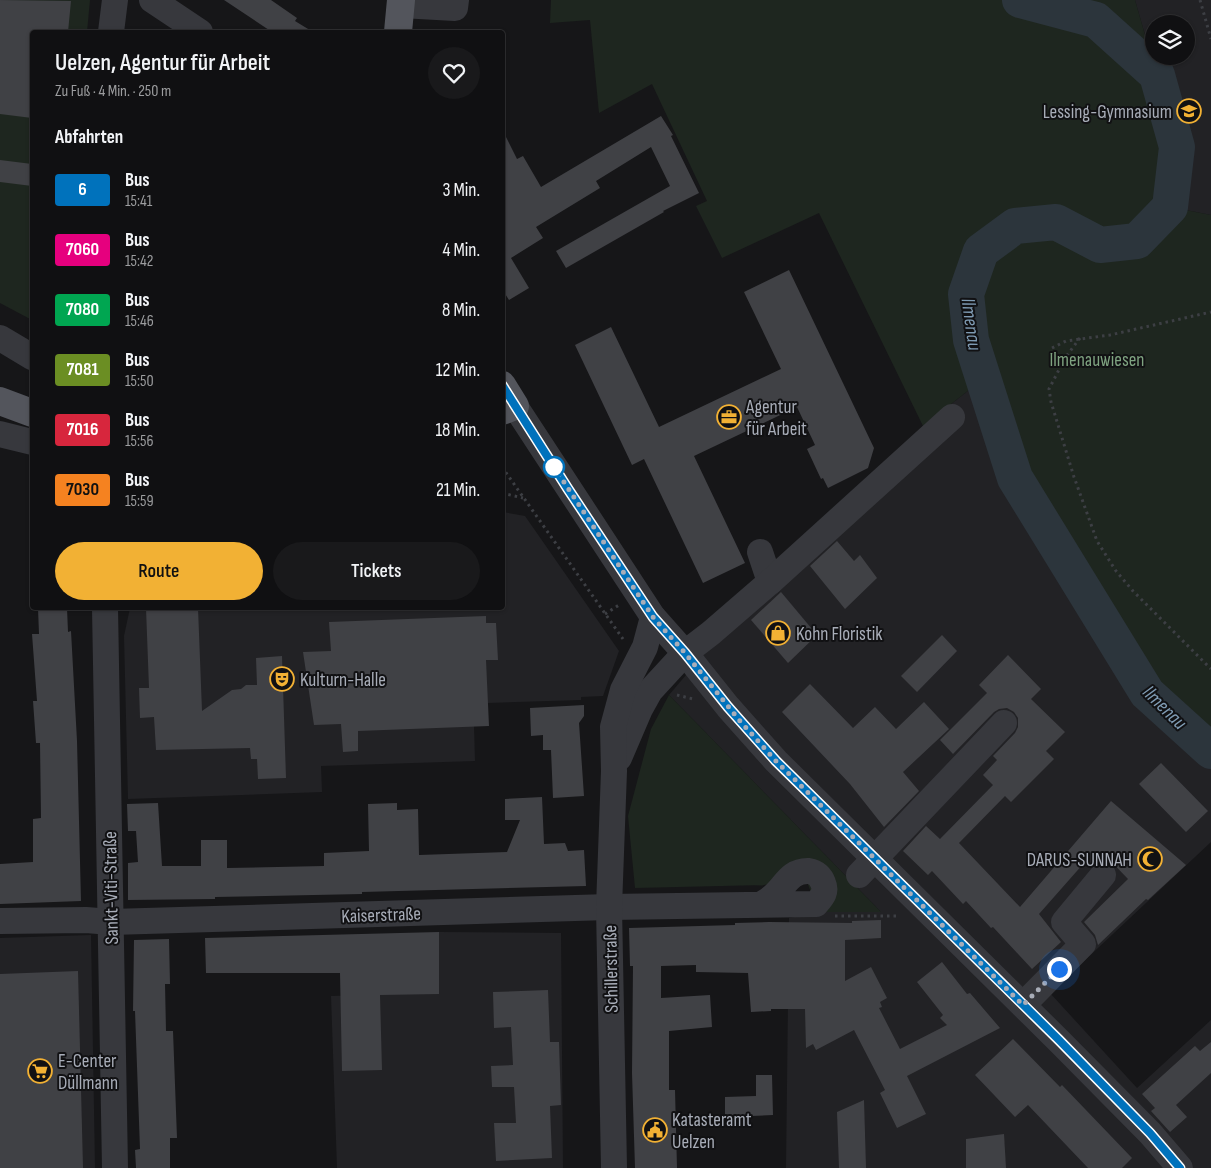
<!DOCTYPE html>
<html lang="de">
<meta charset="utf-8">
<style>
:root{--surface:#101012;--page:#19191b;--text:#f1f3f6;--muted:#9c9d9f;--line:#303032;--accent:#f2b134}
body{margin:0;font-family:"Sofia Sans Condensed",sans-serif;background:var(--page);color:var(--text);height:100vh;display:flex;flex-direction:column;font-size:19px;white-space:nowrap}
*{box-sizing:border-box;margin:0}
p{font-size:16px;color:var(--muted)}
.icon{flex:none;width:28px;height:28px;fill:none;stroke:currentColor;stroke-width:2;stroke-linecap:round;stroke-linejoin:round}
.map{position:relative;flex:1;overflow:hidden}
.drawer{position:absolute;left:30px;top:30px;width:475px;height:580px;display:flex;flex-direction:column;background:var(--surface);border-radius:5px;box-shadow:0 1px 4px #0004,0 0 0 1px var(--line)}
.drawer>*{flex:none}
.badge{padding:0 10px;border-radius:4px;font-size:18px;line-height:32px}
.controls{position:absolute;left:1145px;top:15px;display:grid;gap:10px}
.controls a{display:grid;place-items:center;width:50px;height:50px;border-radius:50%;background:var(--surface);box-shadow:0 1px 4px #0004,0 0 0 1px var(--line);font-size:25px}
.you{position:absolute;width:25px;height:25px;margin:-12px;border:4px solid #fff;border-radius:50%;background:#1a73e8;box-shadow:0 0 0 8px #1a73e833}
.map>.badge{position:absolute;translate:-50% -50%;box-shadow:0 0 0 2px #fff}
h2{padding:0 25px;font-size:19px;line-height:45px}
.round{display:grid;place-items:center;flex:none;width:52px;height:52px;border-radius:26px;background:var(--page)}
.headline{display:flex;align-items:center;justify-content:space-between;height:85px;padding:0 25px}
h1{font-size:24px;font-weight:600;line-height:38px}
.action{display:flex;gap:10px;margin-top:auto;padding:10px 25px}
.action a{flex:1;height:58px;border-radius:30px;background:var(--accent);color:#111;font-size:20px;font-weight:600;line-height:58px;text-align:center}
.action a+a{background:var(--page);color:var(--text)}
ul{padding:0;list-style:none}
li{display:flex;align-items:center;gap:15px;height:60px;padding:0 25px}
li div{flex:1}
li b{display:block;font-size:19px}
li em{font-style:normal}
li .badge{min-width:55px;font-weight:700;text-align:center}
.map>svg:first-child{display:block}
</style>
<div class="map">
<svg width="1211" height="1168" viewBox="0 0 1211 1168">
<rect width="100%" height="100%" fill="#161618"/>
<g fill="#222225" fill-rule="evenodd">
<path d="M1135 0H1211V215L1170 207 1177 147ZM1154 24H1186V56H1154Z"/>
<path d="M983 379 1015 478 1147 693 1211 752V842L1050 993 1137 1088 1211 1020V1168H786L789 918 818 912 880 911 669 695 709 648 923 426Z"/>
<path d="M503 512 525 516 619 651 603 696 581 697V700L487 703 474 726 475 761 321 766 322 792 128 799 124 636 130 608H502Z"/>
<path d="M439 932 561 933 563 1168H337L331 996 367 995Z"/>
<path d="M91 935 95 1168H0V938Z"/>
</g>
<g fill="#1e261f">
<path d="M0 0H90L87 32H32V320L0 303Z"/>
<path d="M551 0H1135L1177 147 1170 207 1211 215V751L1147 693 1015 478 983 379 923 426 819 213 722 258 696 206 707 201 652 84 599 113 590 20 550 23Z"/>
<path d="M669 695 881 912H818L805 876 764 885 635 888 628 816 651 729Z"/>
</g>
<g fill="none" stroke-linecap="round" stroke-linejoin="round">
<path stroke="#2c353c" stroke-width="36" d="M1020 0 1096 20 1157 75 1177 147 1170 207 1137 241 1100 245 1056 222 1015 226 981 251 966 294 971 340 1015 478 1147 693 1211 751"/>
</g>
<g fill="#404145">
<path d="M0 0 71 1 68 32H32V118L0 114Z"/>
<path d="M224 0H271L297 18 295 21 313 32H272Z"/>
<path d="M661 116 673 135 671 136 699 193 663 211 664 212 566 268 556 251 670 186 651 147 596 181 600 188 536 227 543 238 511 258 529 288 509 300 502 289V129L517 159 523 156 541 187Z"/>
<path d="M0 160 32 164V186L0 182Z"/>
<path d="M789 270 874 448 868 468 828 488 823 478 821 479 807 449 815 445 797 407 694 456 745 563 703 583 644 459 632 465 575 345 611 327 659 427 781 369 744 292Z"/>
<path d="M837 541 854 561 860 555 877 578 845 609 810 566Z"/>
<path d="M781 592 817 635 788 663 751 620Z"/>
<path d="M38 608H67L68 632 71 631 77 741 81 901 0 904V864L33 862V819L41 818 40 743H36L33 701H37L32 634H39Z"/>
<path d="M146 608H198L202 711 232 690 241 689 246 685H257L256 658 282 656 286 778 258 779 257 759H251L250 748 156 750 154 717 140 718 139 688H149Z"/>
<path d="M486 616V623H496L498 660H486L489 726 358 731V751L343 752 341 724 314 725 303 652 331 651 329 622Z"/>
<path d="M942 635 957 651 917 692 901 676Z"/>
<path d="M1008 655 1041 689 1031 699 1065 732 1046 751 1054 759 1011 802 1005 796 959 843 1020 907 1111 801 1186 865 1148 900 1146 899 1098 945 1095 935 1084 922 1128 879 1101 851 1088 866 1084 863 1039 914 1061 942 1032 969 993 927 991 928 966 901 963 904 932 871 928 875 903 851 926 826 940 839 993 785 983 775 997 760 993 756 1015 733 1018 727V718L1014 712 1007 708 999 709 994 712 953 754 940 740 987 693 979 685Z"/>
<path d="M810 684 853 728 875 707 896 729 924 702 949 729 903 772 919 791 884 827 850 784 782 712Z"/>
<path d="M584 705V716L579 723 584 796 553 798 551 750H543V735L531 736 530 708Z"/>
<path d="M1161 763 1208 811 1186 832 1139 784Z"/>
<path d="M542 797 544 844 565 843 568 851 584 850 586 886 362 892V894L215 897V899L128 900V863L138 862 136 831H128L127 804 158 803 162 866H201V840H227V868L324 866V853L369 851 368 804 397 803V810L418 809 419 855 507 852 520 820H505V799Z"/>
<path d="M881 920V938L845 940V981L871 967 887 998 880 1002 882 1007 879 1008 900 1049 947 1025 940 1018 943 1015 917 982 942 962 967 994 970 993 1000 1028 907 1076 926 1114 897 1128 880 1093 885 1090 854 1030 816 1050 813 1044 806 1048 805 1009H771V1011L751 1012 748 973 696 972V965L661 966V998L710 995 712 1027 669 1031V1090H675L677 1168H635L632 1073 633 966H630L629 928 735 925V923L769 922 852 923V921Z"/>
<path d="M439 932V994L380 995 382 1070 342 1071 340 973H206L205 938Z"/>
<path d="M169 939 170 984H165L166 1031H173L177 1138H170V1168H136L135 1150 140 1149 135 1011H133L134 940Z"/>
<path d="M78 971 83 1168H0V974Z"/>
<path d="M548 990 550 1042H559L561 1105 550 1106 552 1158 496 1161 494 1123H516L514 1087H492L491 1066 513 1065 511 1027 494 1028 493 992Z"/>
<path d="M1013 1039 1060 1087 1062 1085 1132 1158 1122 1168H1088L1028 1105 1015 1117 975 1075Z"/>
<path d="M1211 1042V1073L1176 1105 1187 1117 1170 1132 1151 1111 1155 1108 1142 1094 1195 1046 1200 1051Z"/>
<path d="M756 1075H772L773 1115 725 1117V1097L756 1096Z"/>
<path d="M864 1100 866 1168H839L837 1112Z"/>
<path d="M1004 1134 1006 1168H966V1139Z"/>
</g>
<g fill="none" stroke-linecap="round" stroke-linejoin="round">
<g stroke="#3d3f44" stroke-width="3" stroke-dasharray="2.5 4" stroke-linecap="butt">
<path d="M1200 0 1211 39"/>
<path d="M1080 338 1065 358 1049 389 1051 402 1074 477 1097 541 1116 571 1133 591 1211 669"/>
<path d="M1052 348 1066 341 1110 335 1211 312"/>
<path d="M502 467 623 639"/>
<path d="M502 493 523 498"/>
<path d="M605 614 619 605"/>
<path d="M677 695 693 699"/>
<path d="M835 916H897"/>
</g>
<g stroke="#37383d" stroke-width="26">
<path d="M152 0 200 32"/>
<path d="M401 5 455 8 456 0"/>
<path d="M111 32 115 0"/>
<path d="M0 338 32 357"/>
<path d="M515 406 653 617 685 653 728 707 776 761 1059 1041 1150 1133 1180 1168"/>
<path d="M0 434 32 442"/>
<path d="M760 552 770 582"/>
<path d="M105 608 115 1168"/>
<path d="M619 758 640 709 650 691 685 653 711 633 770 582 952 417"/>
<path d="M859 875 1004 723"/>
<path d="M0 921 86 920 111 922 609 907 816 904C822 897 827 892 823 883 821 877 816 872 809 871 789 870 785 887 772 897 769 900 765 902 762 904"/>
<path d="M1023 1005 1083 944 1064 922 1103 875"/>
<path d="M614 1168 609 907 614 771 613 727 623 690 645 647 653 617"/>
</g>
<g stroke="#53555c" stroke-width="28">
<path d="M398 32 401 0"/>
<path d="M502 385 515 406 502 411"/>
<path d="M0 401 32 413"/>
</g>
</g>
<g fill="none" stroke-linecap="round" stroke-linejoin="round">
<g stroke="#fff" stroke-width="11">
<path id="line" d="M502 385 568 489 653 617 685 653 728 707 776 761 1059 1040 1150 1133 1180 1168"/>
</g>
<use href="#line" stroke="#0072bc" stroke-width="8"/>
<path stroke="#a8adb8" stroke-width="5" stroke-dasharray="0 9" d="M554 467 653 617 685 653 740 721 776 761 1023 1005 1059 969"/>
</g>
<defs>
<g id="school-ring" transform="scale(1.25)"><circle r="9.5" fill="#111113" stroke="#f2b134" stroke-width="1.5"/><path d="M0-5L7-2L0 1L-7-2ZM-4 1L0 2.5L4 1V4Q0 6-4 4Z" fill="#f2b134"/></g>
<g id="office-ring" transform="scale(1.25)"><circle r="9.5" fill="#111113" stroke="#f2b134" stroke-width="1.5"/><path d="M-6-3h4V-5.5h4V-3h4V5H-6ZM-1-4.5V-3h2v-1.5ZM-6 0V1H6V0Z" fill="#f2b134"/></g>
<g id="shop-ring" transform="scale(1.25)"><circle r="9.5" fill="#111113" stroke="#f2b134" stroke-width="1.5"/><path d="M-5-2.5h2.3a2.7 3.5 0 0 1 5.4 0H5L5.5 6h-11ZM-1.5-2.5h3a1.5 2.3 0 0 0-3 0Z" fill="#f2b134"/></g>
<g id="theatre-ring" transform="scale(1.25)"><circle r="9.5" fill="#111113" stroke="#f2b134" stroke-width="1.5"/><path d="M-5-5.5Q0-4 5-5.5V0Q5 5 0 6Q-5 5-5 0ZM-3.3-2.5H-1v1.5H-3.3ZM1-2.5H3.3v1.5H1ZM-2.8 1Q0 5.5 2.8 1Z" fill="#f2b134"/></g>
<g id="mosque-ring" transform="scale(1.25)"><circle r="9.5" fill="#111113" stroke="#f2b134" stroke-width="1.5"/><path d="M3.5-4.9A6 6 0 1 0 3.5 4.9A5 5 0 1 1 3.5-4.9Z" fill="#f2b134"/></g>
<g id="supermarket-ring" transform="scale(1.25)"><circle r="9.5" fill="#111113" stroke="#f2b134" stroke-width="1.5"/><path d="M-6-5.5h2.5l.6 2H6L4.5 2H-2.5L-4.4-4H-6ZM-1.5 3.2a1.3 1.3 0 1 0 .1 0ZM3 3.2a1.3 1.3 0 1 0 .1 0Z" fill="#f2b134"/></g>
<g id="civic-ring" transform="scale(1.25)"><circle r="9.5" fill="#111113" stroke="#f2b134" stroke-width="1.5"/><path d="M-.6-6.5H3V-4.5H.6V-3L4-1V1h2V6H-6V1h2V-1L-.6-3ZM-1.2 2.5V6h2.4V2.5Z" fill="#f2b134"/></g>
</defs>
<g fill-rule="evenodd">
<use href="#school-ring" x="1189" y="111"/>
<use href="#office-ring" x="729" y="417"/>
<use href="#shop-ring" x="778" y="633"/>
<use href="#theatre-ring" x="282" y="679"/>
<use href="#mosque-ring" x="1150" y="859"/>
<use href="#supermarket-ring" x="40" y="1071"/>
<use href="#civic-ring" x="655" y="1130"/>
</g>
<circle fill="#fff" stroke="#0072bc" stroke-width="2.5" cx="554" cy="467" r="10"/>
<g text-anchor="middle" stroke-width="4" stroke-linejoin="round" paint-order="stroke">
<g font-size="19" fill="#a8adb8" stroke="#111113" text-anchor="start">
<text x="1172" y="118" text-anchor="end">Lessing-Gymnasium</text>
<text x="746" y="413">Agentur<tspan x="746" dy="22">für Arbeit</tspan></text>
<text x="796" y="640">Kohn Floristik</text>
<text x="300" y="686">Kulturn-Halle</text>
<text x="1132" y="866" text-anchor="end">DARUS-SUNNAH</text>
<text x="58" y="1067">E-Center<tspan x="58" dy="22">Düllmann</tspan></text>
<text x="672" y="1126">Katasteramt<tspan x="672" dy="22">Uelzen</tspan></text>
</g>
<g font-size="19" fill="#7fa381" stroke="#111113">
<text x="1097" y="366">Ilmenauwiesen</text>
</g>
<g font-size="19" fill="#a8adb8" stroke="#111113">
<text transform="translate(110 888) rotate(-91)" y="7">Sankt-Viti-Straße</text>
<text transform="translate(381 914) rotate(-2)" y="7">Kaiserstraße</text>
<text transform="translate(610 969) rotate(-91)" y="7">Schillerstraße</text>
</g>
<g font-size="20" font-style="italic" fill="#7f9bb3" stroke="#111113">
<text transform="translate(972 324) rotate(82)" y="7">Ilmenau</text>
<text transform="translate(1165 707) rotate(45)" y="7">Ilmenau</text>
</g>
</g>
</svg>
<div class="controls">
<a><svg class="icon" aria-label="layers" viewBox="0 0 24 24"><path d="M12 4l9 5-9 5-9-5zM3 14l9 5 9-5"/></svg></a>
</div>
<div class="you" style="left:1059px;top:969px"></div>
<section class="drawer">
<div class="headline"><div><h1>Uelzen, Agentur für Arbeit</h1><p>Zu Fuß · 4 Min. · 250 m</p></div><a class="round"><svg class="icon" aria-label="heart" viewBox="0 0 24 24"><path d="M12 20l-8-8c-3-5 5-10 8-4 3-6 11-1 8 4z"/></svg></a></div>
<h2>Abfahrten</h2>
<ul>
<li><span class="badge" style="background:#0072bc;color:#fff">6</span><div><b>Bus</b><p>15:41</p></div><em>3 Min.</em></li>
<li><span class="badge" style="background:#e6007e;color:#fff">7060</span><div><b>Bus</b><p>15:42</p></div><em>4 Min.</em></li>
<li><span class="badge" style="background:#00a651;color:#fff">7080</span><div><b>Bus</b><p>15:46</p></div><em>8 Min.</em></li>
<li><span class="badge" style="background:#6b8e23;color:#fff">7081</span><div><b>Bus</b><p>15:50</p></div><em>12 Min.</em></li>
<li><span class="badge" style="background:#d7263d;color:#fff">7016</span><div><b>Bus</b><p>15:56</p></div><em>18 Min.</em></li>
<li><span class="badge" style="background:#f58220;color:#111">7030</span><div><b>Bus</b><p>15:59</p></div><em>21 Min.</em></li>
</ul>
<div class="action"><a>Route</a><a>Tickets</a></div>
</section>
</div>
